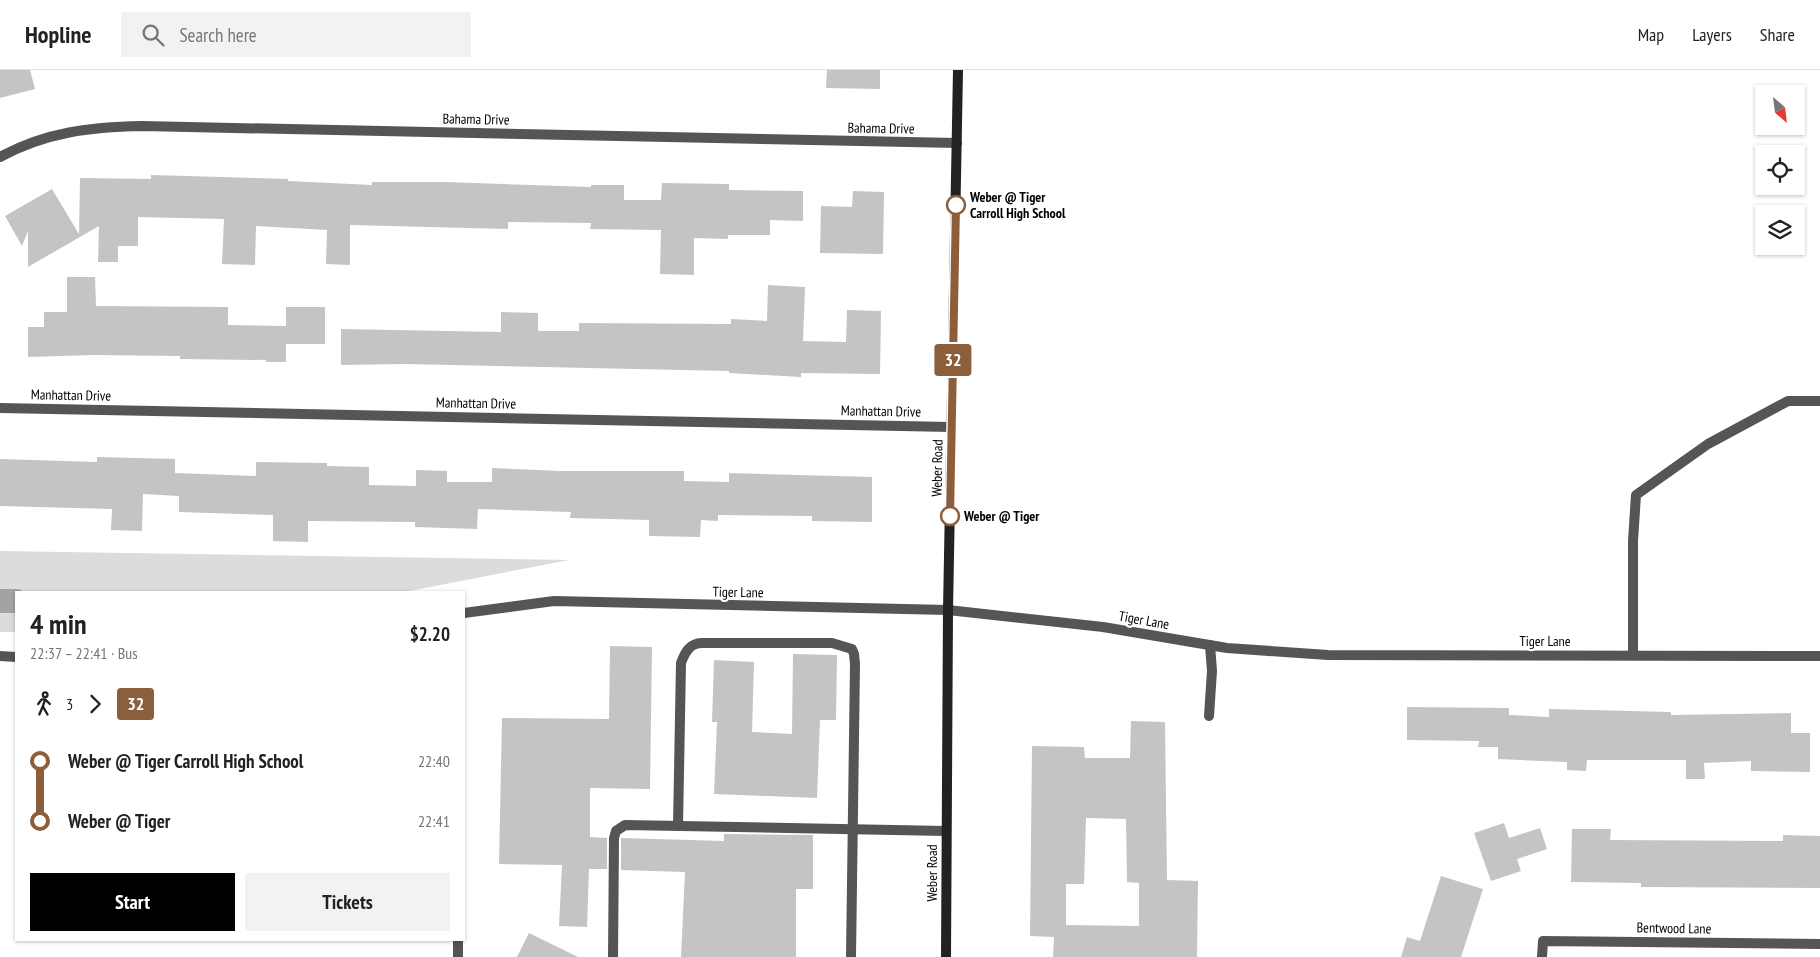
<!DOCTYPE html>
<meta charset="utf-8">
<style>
:root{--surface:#fff;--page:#f2f2f2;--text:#222;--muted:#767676;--line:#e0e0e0;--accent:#000}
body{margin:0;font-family:"PT Sans Narrow",sans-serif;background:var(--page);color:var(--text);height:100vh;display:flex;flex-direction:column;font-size:19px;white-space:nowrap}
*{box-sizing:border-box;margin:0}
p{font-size:16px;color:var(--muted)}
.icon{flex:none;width:28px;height:28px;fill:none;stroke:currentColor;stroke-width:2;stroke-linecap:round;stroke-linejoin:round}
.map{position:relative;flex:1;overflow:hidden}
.drawer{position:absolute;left:15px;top:521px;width:450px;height:350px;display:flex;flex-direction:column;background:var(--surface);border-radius:0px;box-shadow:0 1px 4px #0004}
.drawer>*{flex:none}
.badge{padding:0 10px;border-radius:4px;font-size:18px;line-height:32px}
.needle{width:32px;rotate:152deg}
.buttons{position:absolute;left:1755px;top:15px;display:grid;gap:10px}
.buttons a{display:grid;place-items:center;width:50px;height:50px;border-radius:0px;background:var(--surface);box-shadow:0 1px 4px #0004;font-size:25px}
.map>.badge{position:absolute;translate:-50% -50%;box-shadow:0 0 0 2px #fff}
.legs{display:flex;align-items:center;gap:8px;height:55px;padding:0 15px;font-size:16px}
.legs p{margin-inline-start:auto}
.head{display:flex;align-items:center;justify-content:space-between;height:85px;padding:0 15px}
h1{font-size:28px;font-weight:600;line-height:38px}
.button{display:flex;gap:10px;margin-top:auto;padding:10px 15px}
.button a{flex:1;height:58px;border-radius:0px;background:var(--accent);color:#fff;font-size:20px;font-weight:600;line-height:58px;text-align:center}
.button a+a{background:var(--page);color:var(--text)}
ul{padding:0 15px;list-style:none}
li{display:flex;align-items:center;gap:18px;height:60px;font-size:19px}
li i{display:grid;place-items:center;width:8px;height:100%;margin:0 6px;background:currentColor}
li i::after{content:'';width:12px;height:12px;margin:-6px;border:4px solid;border-radius:50%;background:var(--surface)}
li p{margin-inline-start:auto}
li:first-child i{background:linear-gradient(#0000 50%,currentColor 0)}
li:last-child i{background:linear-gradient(currentColor 50%,#0000 0)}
header{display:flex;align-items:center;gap:30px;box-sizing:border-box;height:70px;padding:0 25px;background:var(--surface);border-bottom:1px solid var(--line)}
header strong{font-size:24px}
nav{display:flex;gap:28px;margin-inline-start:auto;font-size:18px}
.search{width:350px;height:45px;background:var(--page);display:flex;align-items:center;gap:12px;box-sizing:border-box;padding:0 18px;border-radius:0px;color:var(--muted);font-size:19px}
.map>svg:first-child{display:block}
</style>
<header>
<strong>Hopline</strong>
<div class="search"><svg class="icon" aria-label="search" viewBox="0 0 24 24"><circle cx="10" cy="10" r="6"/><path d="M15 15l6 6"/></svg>Search here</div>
<nav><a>Map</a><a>Layers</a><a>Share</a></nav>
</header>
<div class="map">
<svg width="1820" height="887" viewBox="0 0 1820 887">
<rect width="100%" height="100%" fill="#fff"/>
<path fill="#dcdcdc" d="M0 481 569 490 404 522H16V562H0Z"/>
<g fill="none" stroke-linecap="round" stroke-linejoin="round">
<path stroke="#a3a3a3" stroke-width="24" d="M0 531H16"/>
</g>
<g fill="#c4c4c4" fill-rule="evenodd">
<path d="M0 0H30L35 19 0 28Z"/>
<path d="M827 0H880V19L826 18Z"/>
<path d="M151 105 288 109V111L372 115V112H446L591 117V115H624V130H661L662 113 729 114V120L803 121V151L770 150V165H728V169L694 168V205L660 204 661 160 590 159 591 153 508 152V159L350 155V195L326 194 327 160 256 156 255 195 222 194 224 149 138 147V176H118V192H98L99 156 28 197V161L22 176 5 146 52 119 79 164 80 108 151 109Z"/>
<path d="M853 121 884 122 883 184 820 183 821 136 852 137Z"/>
<path d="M67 207H95L96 236 228 237V255L286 256V237H325V274H286V292H266V290L180 289V286L93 285 28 287V257H44V242H67Z"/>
<path d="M768 215 805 217 803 271 846 272 847 240 881 241 880 304 801 303V307L729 303V301L405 294 341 295V259L501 262V242L538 243V261H579V253L731 254V249L767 251Z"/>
<path d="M97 387 175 389V403L256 406V392L327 393V396L369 397V415L416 416V400L447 401V412H492V398L560 401H684V411L729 412V403L872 407V452L812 451V446L718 445V451L701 450 700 467 649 466V450L570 448 571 442 478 439 477 459 415 457V452L308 451V472L273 471V445L179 442V426L143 424 142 461 111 460 112 439 0 436V389L97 392Z"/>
<path d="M610 576 652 577 650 719 590 718V767L607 768V799H589L587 857 559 856 562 795 499 794 502 648 609 649Z"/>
<path d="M793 584 837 585 836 650H820L817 728 714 724 717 652H712L714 590 754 592 752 662 792 664Z"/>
<path d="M1407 637 1509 638V645L1549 647V639L1671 642V645L1791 643V663H1810V702L1751 701V691L1704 693 1705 709H1686V690H1587L1586 701 1567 700V692L1498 689V677H1478L1479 671 1407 670Z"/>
<path d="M1131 651 1165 652 1167 810 1198 811 1197 887H1053L1054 867 1030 866 1032 676 1084 677 1085 688H1130ZM1086 748 1126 749 1127 812 1139 813V856L1066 855V814H1084Z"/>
<path d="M1504 753 1509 768 1540 758 1547 779 1517 789 1521 801 1491 811 1474 763Z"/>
<path d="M1572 759H1611L1610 770 1783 771V765L1820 766V818L1641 817V813L1571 812Z"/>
<path d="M724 764 813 765V819H796V887H681L685 802 621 800V768L724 771Z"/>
<path d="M1441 806 1483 819 1461 887H1401L1407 867 1420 871Z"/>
<path d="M529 863 578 887H517Z"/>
</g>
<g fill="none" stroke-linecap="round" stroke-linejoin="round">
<g stroke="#555" stroke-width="10">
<path d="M1633 585V471L1636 425 1708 374 1788 331H1820"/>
<path d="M1209 646 1212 601 1210 575"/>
<path d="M678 756 681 593C685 582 690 573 702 573H832L852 579 854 584 855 594 851 887"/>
<path d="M458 887V870"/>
<path d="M613 887 614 768 616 761 625 755 946 761"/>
</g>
<g stroke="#555" stroke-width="10">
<path d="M0 87C46 62 91 57 142 56L957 73"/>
<path d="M0 338 951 357"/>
<path d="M1542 887 1543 871 1820 874"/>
</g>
<g stroke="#555" stroke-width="10">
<path d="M464 543 554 531 948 540 1103 557 1227 578 1328 585 1820 586"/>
<path d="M0 586 16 587"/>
</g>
<path stroke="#222" stroke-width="10" d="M946 887 948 540 958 0"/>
</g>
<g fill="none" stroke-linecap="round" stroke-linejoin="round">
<g stroke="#fff" stroke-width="11">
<path id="line-1" d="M950 446 956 135"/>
</g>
<use href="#line-1" stroke="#8b5e3c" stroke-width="8"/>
</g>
<g fill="#fff" stroke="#8b5e3c" stroke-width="2.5">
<circle cx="956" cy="135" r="9"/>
<circle cx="950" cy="446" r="9"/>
</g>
<g text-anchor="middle" stroke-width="4.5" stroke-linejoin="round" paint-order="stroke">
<g font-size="14" fill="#000" stroke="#fff">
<text transform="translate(476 49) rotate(1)" y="5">Bahama Drive</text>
<text transform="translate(881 58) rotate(1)" y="5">Bahama Drive</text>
<text transform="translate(71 325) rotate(1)" y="5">Manhattan Drive</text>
<text transform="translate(476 333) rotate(1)" y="5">Manhattan Drive</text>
<text transform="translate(881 341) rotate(1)" y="5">Manhattan Drive</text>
<text transform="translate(937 398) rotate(-89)" y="5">Weber Road</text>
<text transform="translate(738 522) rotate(1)" y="5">Tiger Lane</text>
<text transform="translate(1144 550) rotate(10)" y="5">Tiger Lane</text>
<text x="1545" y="576">Tiger Lane</text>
<text transform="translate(932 803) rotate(-90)" y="5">Weber Road</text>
<text transform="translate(1674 858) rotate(1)" y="5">Bentwood Lane</text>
</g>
<g font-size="14" font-weight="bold" fill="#000" stroke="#fff" text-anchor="start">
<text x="970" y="132">Weber @ Tiger<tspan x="970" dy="16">Carroll High School</tspan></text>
<text x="964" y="451">Weber @ Tiger</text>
</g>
</g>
</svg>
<div class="buttons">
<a><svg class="needle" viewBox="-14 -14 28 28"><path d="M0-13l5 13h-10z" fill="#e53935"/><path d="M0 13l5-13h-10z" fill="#767676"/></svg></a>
<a><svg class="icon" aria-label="locate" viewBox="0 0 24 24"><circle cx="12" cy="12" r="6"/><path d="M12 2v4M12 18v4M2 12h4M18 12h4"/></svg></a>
<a><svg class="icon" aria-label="layers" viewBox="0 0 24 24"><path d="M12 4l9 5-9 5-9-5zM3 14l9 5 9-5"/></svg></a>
</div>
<b class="badge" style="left:953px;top:290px;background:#8b5e3c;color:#fff">32</b>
<section class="drawer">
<div class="head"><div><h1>4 min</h1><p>22:37 – 22:41 · Bus</p></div><b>$2.20</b></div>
<div class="legs"><svg class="icon" aria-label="walk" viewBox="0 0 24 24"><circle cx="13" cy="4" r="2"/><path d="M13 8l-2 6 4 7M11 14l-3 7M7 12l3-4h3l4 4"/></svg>3<svg class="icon" aria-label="forward" viewBox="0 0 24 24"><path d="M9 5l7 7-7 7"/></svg><b class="badge" style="background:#8b5e3c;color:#fff">32</b></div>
<ul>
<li><i style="color:#8b5e3c"></i><b>Weber @ Tiger Carroll High School</b><p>22:40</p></li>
<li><i style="color:#8b5e3c"></i><b>Weber @ Tiger</b><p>22:41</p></li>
</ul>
<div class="button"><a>Start</a><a>Tickets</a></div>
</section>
</div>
